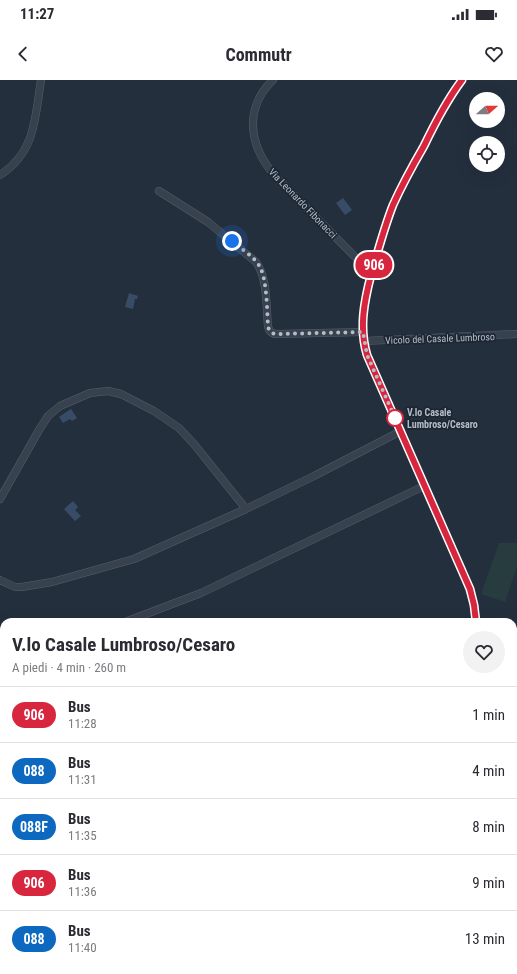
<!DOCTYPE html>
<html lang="it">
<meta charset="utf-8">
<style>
:root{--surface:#fff;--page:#f2f2f3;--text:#2b2b33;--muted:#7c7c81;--line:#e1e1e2}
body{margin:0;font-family:"Roboto Condensed",sans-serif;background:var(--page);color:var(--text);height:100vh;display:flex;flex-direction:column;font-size:15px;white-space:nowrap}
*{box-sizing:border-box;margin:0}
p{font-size:13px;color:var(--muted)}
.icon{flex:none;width:22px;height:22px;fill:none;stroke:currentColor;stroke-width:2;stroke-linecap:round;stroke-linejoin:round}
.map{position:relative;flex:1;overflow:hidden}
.side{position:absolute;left:0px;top:538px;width:517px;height:356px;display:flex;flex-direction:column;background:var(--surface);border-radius:12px 12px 0 0;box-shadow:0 4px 16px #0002}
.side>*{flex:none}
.badge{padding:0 8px;border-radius:13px;font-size:14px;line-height:26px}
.needle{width:26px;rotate:69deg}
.buttons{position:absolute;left:469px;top:12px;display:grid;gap:8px}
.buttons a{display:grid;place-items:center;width:36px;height:36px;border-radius:50%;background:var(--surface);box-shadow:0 4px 16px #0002;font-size:20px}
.you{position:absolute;width:20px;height:20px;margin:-10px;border:3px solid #fff;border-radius:50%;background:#1a73e8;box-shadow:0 0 0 6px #1a73e833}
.map>.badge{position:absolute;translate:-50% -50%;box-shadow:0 0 0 2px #fff}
.round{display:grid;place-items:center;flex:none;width:42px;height:42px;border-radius:21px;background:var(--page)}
.head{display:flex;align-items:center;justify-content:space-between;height:68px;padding:0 12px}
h1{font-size:19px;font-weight:700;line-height:30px}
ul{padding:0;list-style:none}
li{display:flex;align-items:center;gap:12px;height:56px;padding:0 12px;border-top:1px solid var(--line)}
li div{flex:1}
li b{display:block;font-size:15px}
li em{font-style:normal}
li .badge{min-width:44px;font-weight:700;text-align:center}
.status{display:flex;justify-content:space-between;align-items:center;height:28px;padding:0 20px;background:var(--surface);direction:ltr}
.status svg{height:11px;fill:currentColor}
header{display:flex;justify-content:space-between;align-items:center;height:52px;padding:0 12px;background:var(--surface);font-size:18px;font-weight:700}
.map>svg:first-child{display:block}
</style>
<div class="status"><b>11:27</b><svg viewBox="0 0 49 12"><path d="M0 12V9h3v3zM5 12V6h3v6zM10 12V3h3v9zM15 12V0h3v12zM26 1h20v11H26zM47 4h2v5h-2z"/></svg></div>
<header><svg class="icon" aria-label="back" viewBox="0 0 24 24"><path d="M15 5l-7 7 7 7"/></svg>Commutr<svg class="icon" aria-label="heart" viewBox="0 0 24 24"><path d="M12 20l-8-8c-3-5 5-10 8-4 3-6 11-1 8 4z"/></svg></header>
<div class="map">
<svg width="517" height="894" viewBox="0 0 517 894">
<rect width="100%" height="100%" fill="#242f3e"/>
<g fill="#263c3f">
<path d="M499 463H517V487L505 522 481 514Z"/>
<path d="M517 707V771L513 741V708Z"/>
<path d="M395 890H479L478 894H398Z"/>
</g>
<g fill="#394c67">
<path d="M343 118 352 130 345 135 336 123Z"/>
<path d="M129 213 138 216 137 219H135L133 229 125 227Z"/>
<path d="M71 329 77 338 72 341 70 339 63 343 59 337Z"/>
<path d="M73 421 78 427 75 430 81 436 75 441 64 429Z"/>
</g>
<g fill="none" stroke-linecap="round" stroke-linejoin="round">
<g stroke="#565f6c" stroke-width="8">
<g id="minor">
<path d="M273 0C242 30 250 69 277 98L372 194"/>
<path d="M462 0 439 36 402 106 393 126 385 148 369 202 363 235V252L367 275 467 503 474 525 476 542"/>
<path d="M0 95C36 72 35 37 41 0"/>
<path d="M159 111 208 142 256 182C268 199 266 227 268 246 269 252 272 254 278 254L363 252"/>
<path d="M364 261 517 254"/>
<path d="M0 419 39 350 48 336 60 326 90 313 108 311 121 314 154 331 179 348 194 364 246 429"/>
<path d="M0 500 15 507H22L52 502 134 479 246 429 314 396 401 351"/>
<path d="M125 542 201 513 424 406"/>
<path d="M0 661 4 660"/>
<path d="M386 890 390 894"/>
</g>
</g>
<g stroke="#434c59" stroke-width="12">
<g id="highway">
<path d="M513 787 517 786"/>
<path d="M513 805 517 804"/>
<path d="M513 822 517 821"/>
<path d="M513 840 517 839"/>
<path d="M513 851 517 849"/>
<path d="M203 894 211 890"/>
<path d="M243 894 251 890"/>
<path d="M283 894 292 890"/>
<path d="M328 894 339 890"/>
<path d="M340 894 356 890"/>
<path d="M482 894V890"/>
</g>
</g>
<use href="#minor" stroke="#38414e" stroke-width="7"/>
<use href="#highway" stroke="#746855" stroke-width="11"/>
</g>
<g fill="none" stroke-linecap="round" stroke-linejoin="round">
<g stroke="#fff" stroke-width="9">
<path id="line" d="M462 0C447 20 435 43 424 66 413 85 402 105 393 125 384 148 378 171 371 195 364 222 359 248 367 275L470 509 474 525 476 542"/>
</g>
<use href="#line" stroke="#d7263d" stroke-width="6"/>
<path stroke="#b4bcc9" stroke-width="4" stroke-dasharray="0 7.2" d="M232 161C241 169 254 176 260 187 267 200 267 231 268 246 269 252 272 254 278 254L363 252 367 275 396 340 395 338"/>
</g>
<circle fill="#fff" stroke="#d7263d" stroke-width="2" cx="395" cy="338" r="8"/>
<g text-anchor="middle" stroke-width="3.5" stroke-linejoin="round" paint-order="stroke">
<g font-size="10" fill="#b4bcc9" stroke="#1d2633">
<text transform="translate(303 123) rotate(46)" y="4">Via Leonardo Fibonacci</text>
<text transform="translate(440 258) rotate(-2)" y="4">Vicolo del Casale Lumbroso</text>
</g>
<g font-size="10" font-weight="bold" fill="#b4bcc9" stroke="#1d2633" text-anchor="start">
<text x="407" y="336">V.lo Casale<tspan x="407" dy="12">Lumbroso/Cesaro</tspan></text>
</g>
</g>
</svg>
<div class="buttons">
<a><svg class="needle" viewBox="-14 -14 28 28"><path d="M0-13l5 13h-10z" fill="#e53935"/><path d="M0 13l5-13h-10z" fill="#7c7c81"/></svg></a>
<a><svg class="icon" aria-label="locate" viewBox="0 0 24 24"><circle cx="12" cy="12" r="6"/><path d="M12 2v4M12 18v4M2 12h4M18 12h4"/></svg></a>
</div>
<div class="you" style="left:232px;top:161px"></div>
<b class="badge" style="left:374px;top:185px;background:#d7263d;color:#fff">906</b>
<section class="side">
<div class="head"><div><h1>V.lo Casale Lumbroso/Cesaro</h1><p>A piedi · 4 min · 260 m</p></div><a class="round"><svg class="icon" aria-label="heart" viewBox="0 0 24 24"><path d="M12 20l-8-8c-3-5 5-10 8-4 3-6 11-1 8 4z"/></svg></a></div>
<ul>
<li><span class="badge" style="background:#d7263d;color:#fff">906</span><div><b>Bus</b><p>11:28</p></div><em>1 min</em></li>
<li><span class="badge" style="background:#0c69bf;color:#fff">088</span><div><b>Bus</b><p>11:31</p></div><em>4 min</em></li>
<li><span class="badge" style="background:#0c69bf;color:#fff">088F</span><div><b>Bus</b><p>11:35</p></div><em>8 min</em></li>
<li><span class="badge" style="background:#d7263d;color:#fff">906</span><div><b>Bus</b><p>11:36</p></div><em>9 min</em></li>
<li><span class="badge" style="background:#0c69bf;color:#fff">088</span><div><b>Bus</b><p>11:40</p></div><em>13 min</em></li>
</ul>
</section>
</div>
